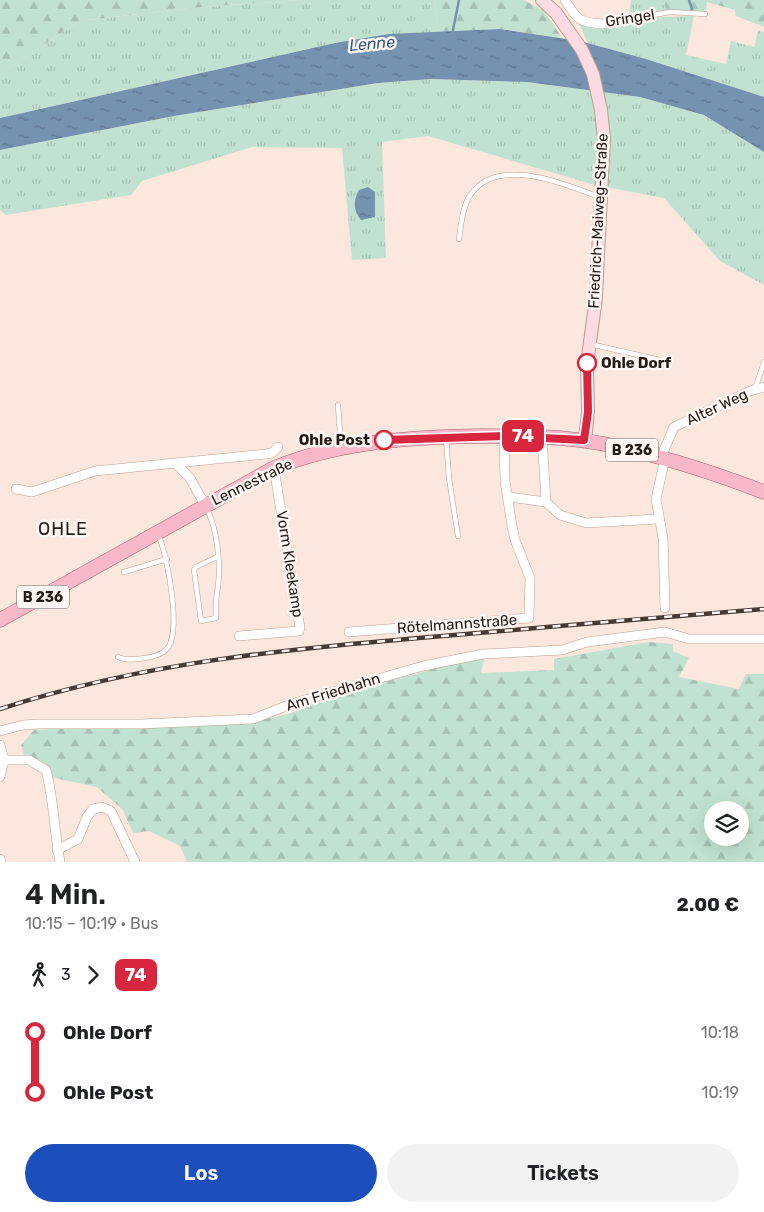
<!DOCTYPE html>
<html lang="de">
<meta charset="utf-8">
<style>
:root{--surface:#fff;--page:#f2f2f2;--text:#202124;--muted:#757577;--accent:#1c4fbc}
body{margin:0;font-family:Rubik,sans-serif;background:var(--page);color:var(--text);height:100vh;display:flex;flex-direction:column;font-size:19px;white-space:nowrap}
*{box-sizing:border-box;margin:0}
p{font-size:16px;color:var(--muted)}
.icon{flex:none;width:28px;height:28px;fill:none;stroke:currentColor;stroke-width:2;stroke-linecap:round;stroke-linejoin:round}
.map{position:relative;height:862px;overflow:hidden}
.side{display:flex;flex-direction:column;background:var(--surface);flex:1}
.side>*{flex:none}
.badge{padding:0 10px;border-radius:8px;font-size:18px;line-height:32px}
.fabs{position:absolute;left:704px;top:801px;display:grid;gap:10px}
.fabs a{display:grid;place-items:center;width:45px;height:45px;border-radius:50%;background:var(--surface);box-shadow:0 5px 20px #0002;font-size:25px}
.map>.badge{position:absolute;translate:-50% -50%;box-shadow:0 0 0 2px #fff}
.legs{display:flex;align-items:center;gap:8px;height:55px;padding:0 25px;font-size:16px}
.legs p{margin-inline-start:auto}
.head{display:flex;align-items:center;justify-content:space-between;height:85px;padding:0 25px}
h1{font-size:28px;font-weight:600;line-height:38px}
.button{display:flex;gap:10px;margin-top:auto;padding:10px 25px}
.button a{flex:1;height:58px;border-radius:30px;background:var(--accent);color:#fff;font-size:20px;font-weight:600;line-height:58px;text-align:center}
.button a+a{background:var(--page);color:var(--text)}
ul{padding:0 25px;list-style:none}
li{display:flex;align-items:center;gap:18px;height:60px;font-size:19px}
li i{display:grid;place-items:center;width:8px;height:100%;margin:0 6px;background:currentColor}
li i::after{content:'';width:12px;height:12px;margin:-6px;border:4px solid;border-radius:50%;background:var(--surface)}
li p{margin-inline-start:auto}
li:first-child i{background:linear-gradient(#0000 50%,currentColor 0)}
li:last-child i{background:linear-gradient(currentColor 50%,#0000 0)}
.map>svg:first-child{display:block}
</style>
<div class="map">
<svg width="764" height="862" viewBox="0 0 764 862">
<defs>
<pattern id="grass-tufts" width="24" height="20" patternUnits="userSpaceOnUse" patternTransform="scale(1.25)"><rect width="24" height="20" fill="#c1e2d1"/><path d="M3 7l-1-3M5 7V3M7 7l1-3M15 17l-1-3M17 17v-4M19 17l1-3" fill="none" stroke="#a6c1b3"/></pattern>
<pattern id="forest-firs" width="22" height="20" patternUnits="userSpaceOnUse" patternTransform="scale(1.25)"><rect width="22" height="20" fill="#c1e2d1"/><path d="M5 1l3.5 6h-7zM16 11l3.5 6h-7z" fill="#a6c1b3"/></pattern>
<pattern id="water-ripples" width="26" height="14" patternUnits="userSpaceOnUse" patternTransform="scale(1.25)"><rect width="26" height="14" fill="#7592b1"/><path d="M2 4q2-2 4 0t4 0M15 11q2-2 4 0t4 0" fill="none" stroke="#60768f"/></pattern>
</defs>
<rect width="100%" height="100%" fill="#fbe7dd"/>
<g fill="url(#grass-tufts)">
<path d="M300 0H434L439 33 335 43 0 118V74L79 21 191 8Z"/>
<path d="M631 0H664L666 11 629 15Z"/>
<path d="M694 16 686 55 726 64 731 41 754 47 758 31 764 32V97L646 59 588 43 579 24 604 27 640 18Z"/>
<path d="M431 79 527 82 640 97 704 115 764 152V285L720 261 664 198 595 185 428 136 382 142 386 258 352 260 342 148 252 147 142 181 131 195 6 215 0 210V150L174 116 378 83Z"/>
</g>
<g fill="url(#forest-firs)" fill-rule="evenodd">
<path d="M0 0H300L191 8 79 21 0 74Z"/>
<path d="M434 0H524L545 12 562 38 500 29 439 33Z"/>
<path d="M664 0H764V27L736 16 735 10 707 2 706 12 666 11Z"/>
<path d="M649 642 673 644V651L689 658 679 677 739 689 746 674H764V862H187L180 846 149 831 133 833 123 810 97 787 45 776 27 765 21 745 34 730C97 724 160 729 224 724 255 721 292 718 318 700L463 661 485 656 481 673 554 670V659ZM712 810H740V838H712Z"/>
</g>
<g fill="url(#water-ripples)">
<path d="M500 29 580 41 646 59 764 97V152L704 115 640 97 527 82 431 79 378 83 174 116 0 150V118L335 43 389 34Z"/>
<path d="M368 187 375 192V217L361 220C353 211 353 200 359 190Z"/>
</g>
<g fill="none" stroke-linecap="round" stroke-linejoin="round">
<g stroke="#7592b1" stroke-width="2.5">
<path d="M689 0 692 9"/>
<path d="M452 35 459 0"/>
</g>
<g stroke="#bd9e8f" stroke-width="5.5">
<g id="lane">
<path d="M604 24 670 12 705 14"/>
<path d="M459 239C461 226 462 209 469 197 495 154 564 184 599 197"/>
<path d="M590 344 660 360"/>
<path d="M755 389 764 362"/>
<path d="M338 405 341 446"/>
<path d="M446 438 449 478 458 536"/>
<path d="M207 509C217 529 221 563 218 586 216 598 215 606 216 618L201 621 194 570 196 567 217 557"/>
<path d="M124 572 167 559"/>
<path d="M118 657C126 661 136 659 145 658 152 657 161 655 166 650 183 635 167 553 158 534"/>
</g>
</g>
<g stroke="#bd9e8f" stroke-width="10">
<g id="street">
<path d="M565 0C577 20 580 23 604 24"/>
<path d="M542 437 546 502"/>
<path d="M661 457 674 427 750 391 764 387"/>
<path d="M665 458 656 499 663 538 665 608"/>
<path d="M176 464 190 478 205 505"/>
<path d="M16 489 32 492 95 471 266 454 272 453 278 447"/>
<path d="M509 497 546 502 560 515 586 523 658 519"/>
<path d="M349 632 529 618 530 578 515 540 512 526 505 481 504 436"/>
<path d="M239 636 299 631 300 628 274 468"/>
<path d="M0 731 23 725 39 724H141L253 719 291 704 374 680 423 666 483 654 562 650 587 642 665 632 689 639H764"/>
<path d="M0 745 4 760 0 777"/>
<path d="M4 760H29L46 770C54 800 54 831 60 862"/>
<path d="M57 850 78 839 87 817 93 809 102 807 111 811 135 862"/>
<path d="M0 859 1 862"/>
</g>
</g>
<g stroke="#bd9e8f" stroke-width="14">
<path id="secondary" d="M542 0 556 13 582 50 593 74 601 110 604 139 598 254 596 298 587 364 588 412 585 440"/>
</g>
<g stroke="#ab6170" stroke-width="15">
<path id="primary" d="M0 620 274 468C341 441 411 437 483 436 523 436 564 436 604 444 659 455 712 472 764 492"/>
</g>
<use href="#lane" stroke="#fff" stroke-width="4.5"/>
<use href="#street" stroke="#fff" stroke-width="9"/>
<use href="#secondary" stroke="#fcdbe3" stroke-width="12"/>
<use href="#primary" stroke="#f8b8c7" stroke-width="14"/>
<g stroke="#463a33" stroke-width="4.5">
<path id="rail" d="M0 709C148 661 289 649 443 636 550 627 657 617 764 609"/>
</g>
<use href="#rail" stroke="#fef7f4" stroke-width="2.5" stroke-dasharray="8" stroke-linecap="butt"/>
</g>
<g fill="none" stroke-linecap="round" stroke-linejoin="round">
<g stroke="#fff" stroke-width="11">
<path id="line-1" d="M384 440 504 436 584 440 588 412 587 363"/>
</g>
<use href="#line-1" stroke="#d7263d" stroke-width="8"/>
</g>
<g fill="#fff" stroke="#d7263d" stroke-width="2.5">
<circle cx="587" cy="363" r="9"/>
<circle cx="384" cy="440" r="9"/>
</g>
<g text-anchor="middle" stroke-width="5" stroke-linejoin="round" paint-order="stroke">
<g fill="#fef7f4" stroke="#655c56" stroke-width="1">
<rect x="606" y="438.5" width="52" height="23" rx="4"/>
<rect x="17" y="585.5" width="52" height="23" rx="4"/>
</g>
<g font-size="14" font-weight="bold" fill="#241913">
<text x="632" y="455">B 236</text>
<text x="43" y="602">B 236</text>
</g>
<g font-size="15" fill="#241913" stroke="#fef7f4">
<text transform="translate(630 18) rotate(-9)" y="5">Gringel</text>
<text transform="translate(598 221) rotate(-87)" y="5">Friedrich-Maiweg-Straße</text>
<text transform="translate(717 407) rotate(-25)" y="5">Alter Weg</text>
<text transform="translate(252 482) rotate(-26)" y="5">Lennestraße</text>
<text transform="translate(290 564) rotate(81)" y="5">Vorm Kleekamp</text>
<text transform="translate(457 624) rotate(-4)" y="5">Rötelmannstraße</text>
<text transform="translate(333 692) rotate(-17)" y="5">Am Friedhahn</text>
</g>
<g font-size="15" font-weight="bold" fill="#241913" stroke="#fef7f4" text-anchor="start">
<text x="601" y="368">Ohle Dorf</text>
<text x="370" y="445" text-anchor="end">Ohle Post</text>
</g>
<g font-size="16" font-style="italic" fill="#2e5885" stroke="#fef7f4">
<text transform="translate(372 43) rotate(-5)" y="6">Lenne</text>
</g>
<g font-size="18" letter-spacing="1" fill="#241913" stroke="#fef7f4">
<text x="63" y="535">OHLE</text>
</g>
</g>
</svg>
<div class="fabs">
<a><svg class="icon" aria-label="layers" viewBox="0 0 24 24"><path d="M12 4l9 5-9 5-9-5zM3 14l9 5 9-5"/></svg></a>
</div>
<b class="badge" style="left:523px;top:436px;background:#d7263d;color:#fff">74</b>
</div>
<section class="side">
<div class="head"><div><h1>4 Min.</h1><p>10:15 – 10:19 · Bus</p></div><b>2.00 €</b></div>
<div class="legs"><svg class="icon" aria-label="walk" viewBox="0 0 24 24"><circle cx="13" cy="4" r="2"/><path d="M13 8l-2 6 4 7M11 14l-3 7M7 12l3-4h3l4 4"/></svg>3<svg class="icon" aria-label="forward" viewBox="0 0 24 24"><path d="M9 5l7 7-7 7"/></svg><b class="badge" style="background:#d7263d;color:#fff">74</b></div>
<ul>
<li><i style="color:#d7263d"></i><b>Ohle Dorf</b><p>10:18</p></li>
<li><i style="color:#d7263d"></i><b>Ohle Post</b><p>10:19</p></li>
</ul>
<div class="button"><a>Los</a><a>Tickets</a></div>
</section>
